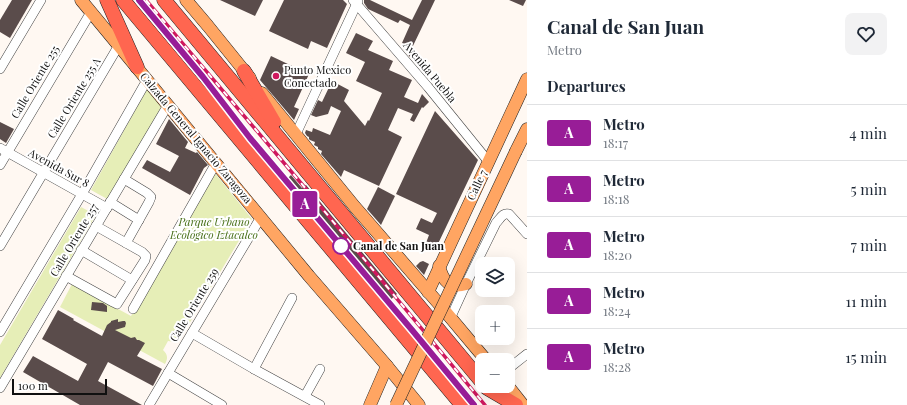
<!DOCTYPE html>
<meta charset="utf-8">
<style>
:root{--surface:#fff;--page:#f2f2f3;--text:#1f2937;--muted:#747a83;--line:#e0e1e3}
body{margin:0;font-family:"Playfair Display",serif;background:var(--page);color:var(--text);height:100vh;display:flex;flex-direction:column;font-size:15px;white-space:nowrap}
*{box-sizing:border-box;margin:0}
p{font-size:13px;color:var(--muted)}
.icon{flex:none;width:22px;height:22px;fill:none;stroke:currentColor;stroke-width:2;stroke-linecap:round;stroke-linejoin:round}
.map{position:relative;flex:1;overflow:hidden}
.panel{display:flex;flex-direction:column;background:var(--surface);width:380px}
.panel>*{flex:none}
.badge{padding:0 8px;border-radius:3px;font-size:14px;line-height:26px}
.fabs{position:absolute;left:475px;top:257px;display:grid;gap:8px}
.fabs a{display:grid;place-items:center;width:40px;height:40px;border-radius:8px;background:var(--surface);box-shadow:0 4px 16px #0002;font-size:20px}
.scale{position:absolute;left:12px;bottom:10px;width:95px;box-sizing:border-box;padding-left:4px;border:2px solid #101010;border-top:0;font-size:11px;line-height:14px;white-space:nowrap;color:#101010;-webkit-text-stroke:3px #fff;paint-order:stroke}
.map>.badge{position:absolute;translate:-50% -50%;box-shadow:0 0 0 2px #fff}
h2{padding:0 20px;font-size:15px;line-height:36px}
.round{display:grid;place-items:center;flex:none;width:42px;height:42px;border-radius:8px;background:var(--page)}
.head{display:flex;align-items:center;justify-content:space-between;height:68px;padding:0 20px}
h1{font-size:19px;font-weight:700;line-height:30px}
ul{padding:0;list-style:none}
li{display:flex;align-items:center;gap:12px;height:56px;padding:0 20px;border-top:1px solid var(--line)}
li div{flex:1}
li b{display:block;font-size:15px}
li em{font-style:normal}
li .badge{min-width:44px;font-weight:700;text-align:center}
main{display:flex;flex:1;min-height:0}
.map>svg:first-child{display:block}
</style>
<main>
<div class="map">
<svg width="527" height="405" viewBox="0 0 527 405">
<rect width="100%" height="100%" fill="#fff8f2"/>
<g fill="#e6eeb7">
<path d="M147 89 162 106 109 200 91 190Z"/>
<path d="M214 172 252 219 180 339 175 342 168 341 163 350C168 355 168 358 165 364L60 307 72 284 131 316Z"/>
<path d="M81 207 96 215 0 378V345Z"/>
</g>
<g fill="#5a4c4b">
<path d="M12 0H32L10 38 0 32V20Z"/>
<path d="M220 0H263L255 16Z"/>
<path d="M284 0H343L347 4 327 48 311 41 308 49 269 31Z"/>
<path d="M364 0H370L412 20 422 0H435L411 50 414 53 410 57 402 47 405 44 402 43 410 25 400 20 398 23 368 9 364 3Z"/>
<path d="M509 0H526L523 6Z"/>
<path d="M356 33 373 41 368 50 393 61 389 70 412 80 404 97 418 103 422 94 429 102 423 108 422 107 414 122 410 120 413 114 398 108 388 130 402 137 379 186 344 170 341 177 321 154 322 151 318 149V147L314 145 315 142 310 140 309 139V137L307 136 305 133 306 130 312 132 313 128 330 135 341 111 331 106 328 114 316 117 311 115 318 100 322 102 332 81 349 90 344 101 365 126 368 120 369 121 382 93 356 81 365 62 346 53Z"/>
<path d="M271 56 309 74 294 107 299 109 294 120 260 80Z"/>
<path d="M435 111 478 160 436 248 426 243 429 235 416 229 421 218 432 223 437 213 396 194Z"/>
<path d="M169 119 188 142 185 148 196 153 197 152 208 165 204 168 190 195 142 168 147 160 170 172 179 156 156 144Z"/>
<path d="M0 122 14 129 6 143 0 139Z"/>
<path d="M291 175 302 188 306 185 397 294 387 303 296 193 298 192 287 179Z"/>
<path d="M378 187 395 196 381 225 367 209Z"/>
<path d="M423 261 429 264 424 275 416 266 420 262Z"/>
<path d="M92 302 103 303 107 306V312L91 310Z"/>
<path d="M58 310 74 319 73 320 102 336 107 325 111 322V321L118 319V322L123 321H125L126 323 125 327 115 330 131 338 135 337 137 340H139L145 343 137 356 162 369 153 386 108 362 98 381 142 405H80L23 372 33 356 78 381 87 364 42 339Z"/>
</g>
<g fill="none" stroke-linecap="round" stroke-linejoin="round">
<g stroke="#434343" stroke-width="10">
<g id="minor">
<path d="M353 0 428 87 488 161"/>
<path d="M0 69 41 0"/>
<path d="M296 134 358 1"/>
<path d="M0 148 107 208"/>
<path d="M0 165 91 12"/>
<path d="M124 179 147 193 151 197 149 202 126 243"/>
<path d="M110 202 139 220"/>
<path d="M0 246 119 45"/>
<path d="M81 250 132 280"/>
<path d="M66 276 113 302 117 304 145 260 146 256 142 252 96 226"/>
<path d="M133 309 216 163"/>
<path d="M450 319 466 284 496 223C500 219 503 212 509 214L527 234"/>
<path d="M0 332 82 194 147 80"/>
<path d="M192 333 254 369 320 405"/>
<path d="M254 369 292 298"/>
<path d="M508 369 527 354"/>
<path d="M168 373 222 405"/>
<path d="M0 388 168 105"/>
<path d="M305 396 320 369"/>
<path d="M149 405 261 217"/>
</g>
</g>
<g stroke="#212121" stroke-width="13">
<g id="major">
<path d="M81 0 309 276 387 366 419 405"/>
<path d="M186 0 208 26 250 78"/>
<path d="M262 93 355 207 439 304 486 360"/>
<path d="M516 151 527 129"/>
<path d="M439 266C443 281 449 289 466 284"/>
<path d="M428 292 527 79"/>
<path d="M508 386 523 405"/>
<path d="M370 405 387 366"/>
</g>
</g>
<g stroke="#212121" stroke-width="15">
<g id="highway">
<path d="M107 0 137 67"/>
<path d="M123 0 462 405"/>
<path d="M164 0 482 382"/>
<path d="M244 71 274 122"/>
<path d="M487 388 516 405"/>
</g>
</g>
<use href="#minor" stroke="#fff" stroke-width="9"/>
<use href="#major" stroke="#ffa562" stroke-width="12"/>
<use href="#highway" stroke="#ff6650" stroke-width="14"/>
<g stroke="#cf185e" stroke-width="3.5">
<g id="rail">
<path d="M146 0 306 189 485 405"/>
<path d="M204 78 250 138 412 330 474 405"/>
</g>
</g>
<use href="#rail" stroke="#fff" stroke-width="2" stroke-dasharray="6" stroke-linecap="butt"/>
<g stroke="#212121" stroke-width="13" stroke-linecap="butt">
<path id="major-bridge" d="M396 405 516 151"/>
</g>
<use href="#major-bridge" stroke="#ffa562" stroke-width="12"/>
</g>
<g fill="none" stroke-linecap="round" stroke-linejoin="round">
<g stroke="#fff" stroke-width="9">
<path id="line" d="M139 0 203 77 250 138 412 330 474 405"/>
</g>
<use href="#line" stroke="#981d97" stroke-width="6"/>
</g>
<circle fill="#cf185e" stroke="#fff" stroke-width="1.5" cx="276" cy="76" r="4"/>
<circle fill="#fff" stroke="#981d97" stroke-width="2" cx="341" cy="246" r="8"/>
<g text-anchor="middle" stroke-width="4" stroke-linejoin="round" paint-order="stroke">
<g font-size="11" fill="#101010" stroke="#fff" text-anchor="start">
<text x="284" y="74">Punto Mexico<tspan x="284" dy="13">Conectado</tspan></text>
</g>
<g font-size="11" fill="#101010" stroke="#fff">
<text transform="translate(430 72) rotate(50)" y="4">Avenida Puebla</text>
<text transform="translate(35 82) rotate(-59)" y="4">Calle Oriente 255</text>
<text transform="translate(74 98) rotate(-59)" y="4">Calle Oriente 255 A</text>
<text transform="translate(196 138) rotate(50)" y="4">Calzada General Ignacio Zaragoza</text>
<text transform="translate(59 168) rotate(29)" y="4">Avenida Sur 8</text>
<text transform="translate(477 185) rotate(-65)" y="4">Calle 7</text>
<text transform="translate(74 240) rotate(-59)" y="4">Calle Oriente 257</text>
<text transform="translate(194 305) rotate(-59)" y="4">Calle Oriente 259</text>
</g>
<g font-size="11" font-style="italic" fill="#476f18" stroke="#fff">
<text x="214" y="226">Parque Urbano<tspan x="214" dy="13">Ecológico Iztacalco</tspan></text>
</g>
<g font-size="11" font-weight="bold" fill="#101010" stroke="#fff" text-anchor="start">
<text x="353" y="250">Canal de San Juan</text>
</g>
</g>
</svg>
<div class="fabs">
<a><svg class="icon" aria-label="layers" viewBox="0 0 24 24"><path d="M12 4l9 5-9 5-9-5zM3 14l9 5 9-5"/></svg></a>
<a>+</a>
<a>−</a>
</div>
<div class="scale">100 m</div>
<b class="badge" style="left:305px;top:204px;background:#981d97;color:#fff">A</b>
</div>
<section class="panel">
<div class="head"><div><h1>Canal de San Juan</h1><p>Metro</p></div><a class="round"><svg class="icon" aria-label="heart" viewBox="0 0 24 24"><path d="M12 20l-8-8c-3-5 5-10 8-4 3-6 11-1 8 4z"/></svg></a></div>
<h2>Departures</h2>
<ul>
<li><span class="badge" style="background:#981d97;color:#fff">A</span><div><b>Metro</b><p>18:17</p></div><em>4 min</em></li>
<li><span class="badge" style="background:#981d97;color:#fff">A</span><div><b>Metro</b><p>18:18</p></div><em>5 min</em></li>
<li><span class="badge" style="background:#981d97;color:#fff">A</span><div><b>Metro</b><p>18:20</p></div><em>7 min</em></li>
<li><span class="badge" style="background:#981d97;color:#fff">A</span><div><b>Metro</b><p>18:24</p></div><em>11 min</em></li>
<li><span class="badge" style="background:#981d97;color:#fff">A</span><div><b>Metro</b><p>18:28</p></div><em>15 min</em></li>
</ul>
</section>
</main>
